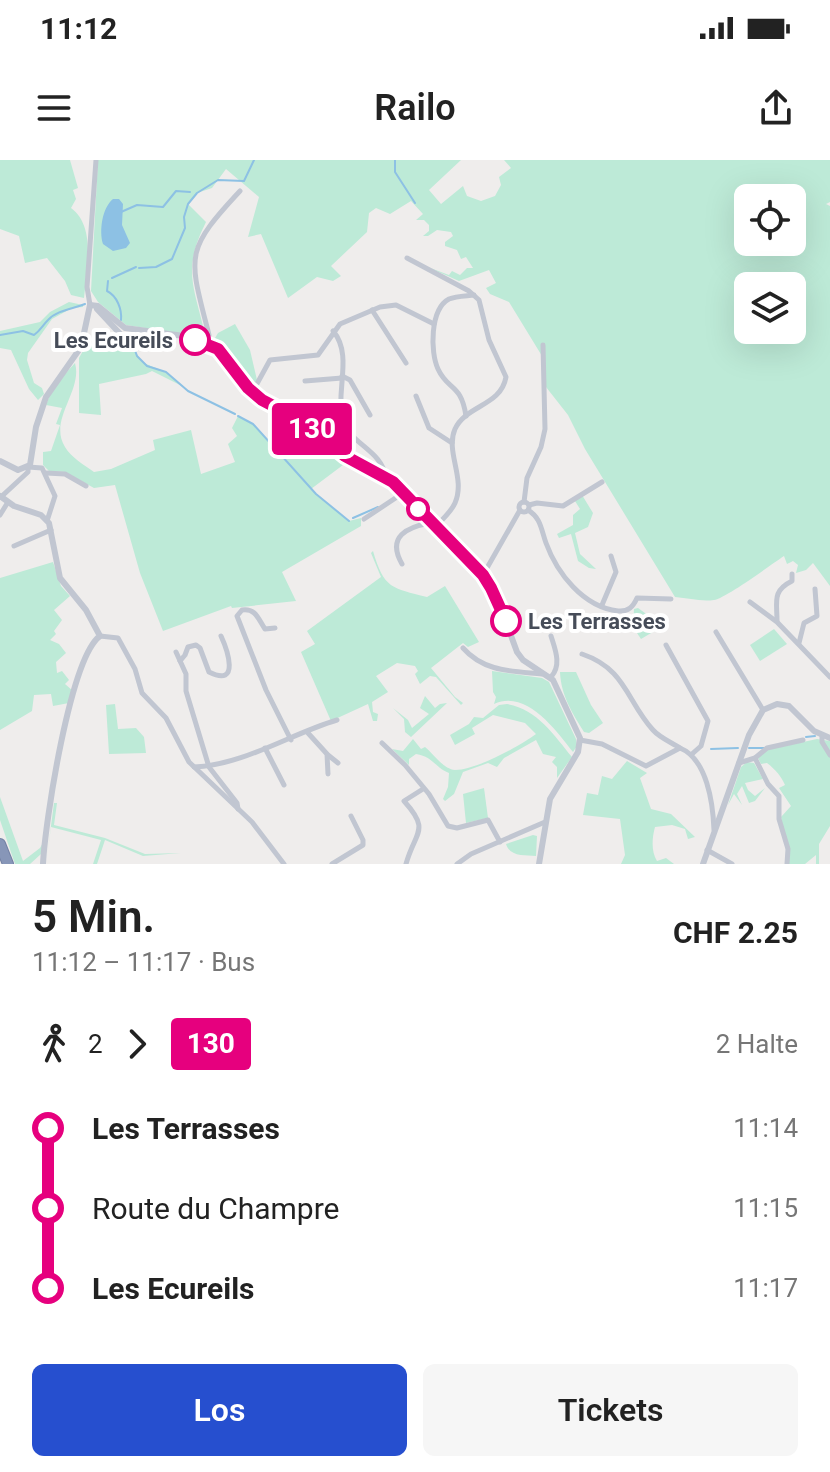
<!DOCTYPE html>
<html lang="de">
<meta charset="utf-8">
<style>
:root{--surface:#fff;--page:#f6f6f6;--text:#222;--muted:#767676;--accent:#264fcf}
body{margin:0;font-family:Roboto,sans-serif;background:var(--page);color:var(--text);height:100vh;display:flex;flex-direction:column;font-size:30px;white-space:nowrap}
*{box-sizing:border-box;margin:0}
p{font-size:26px;color:var(--muted)}
.icon{flex:none;width:44px;height:44px;fill:none;stroke:currentColor;stroke-width:2;stroke-linecap:round;stroke-linejoin:round}
.map{position:relative;height:704px;overflow:hidden}
.sheet{display:flex;flex-direction:column;background:var(--surface);flex:1}
.sheet>*{flex:none}
.badge{padding:0 16px;border-radius:6px;font-size:28px;line-height:52px}
.tools{position:absolute;left:734px;top:24px;display:grid;gap:16px}
.tools a{display:grid;place-items:center;width:72px;height:72px;border-radius:12px;background:var(--surface);box-shadow:0 8px 32px #0002;font-size:40px}
.map>.badge{position:absolute;translate:-50% -50%;box-shadow:0 0 0 4px #fff}
.legs{display:flex;align-items:center;gap:12px;height:88px;padding:0 32px;font-size:26px}
.legs p{margin-inline-start:auto}
.overview{display:flex;align-items:center;justify-content:space-between;height:136px;padding:0 32px}
h1{font-size:44px;font-weight:600;line-height:60px}
.button{display:flex;gap:16px;margin-top:auto;padding:16px 32px}
.button a{flex:1;height:92px;border-radius:12px;background:var(--accent);color:#fff;font-size:32px;font-weight:600;line-height:92px;text-align:center}
.button a+a{background:var(--page);color:var(--text)}
ul{padding:0 32px;list-style:none}
li{display:flex;align-items:center;gap:28px;height:80px;font-size:30px}
li i{display:grid;place-items:center;width:12px;height:100%;margin:0 10px;background:currentColor}
li i::after{content:'';width:20px;height:20px;margin:-10px;border:6px solid;border-radius:50%;background:var(--surface)}
li p{margin-inline-start:auto}
li:first-child i{background:linear-gradient(#0000 50%,currentColor 0)}
li:last-child i{background:linear-gradient(currentColor 50%,#0000 0)}
.status{display:flex;justify-content:space-between;align-items:center;height:56px;padding:0 40px;background:var(--surface);direction:ltr}
.status svg{height:22px;fill:currentColor}
header{display:flex;justify-content:space-between;align-items:center;height:104px;padding:0 32px;background:var(--surface);font-size:36px;font-weight:600}
.map>svg:first-child{display:block}
</style>
<div class="status"><b>11:12</b><svg viewBox="0 0 49 12"><path d="M0 12V9h3v3zM5 12V6h3v6zM10 12V3h3v9zM15 12V0h3v12zM26 1h20v11H26zM47 4h2v5h-2z"/></svg></div>
<header><svg class="icon" aria-label="menu" viewBox="0 0 24 24"><path d="M4 6h16M4 12h16M4 18h16"/></svg>Railo<svg class="icon" aria-label="share" viewBox="0 0 24 24"><path d="M12 15V3M7 8l5-5 5 5M5 13v7h14v-7"/></svg></header>
<div class="map">
<svg width="830" height="704" viewBox="0 0 830 704">
<rect width="100%" height="100%" fill="#efedec"/>
<g fill="#bdead7" fill-rule="evenodd">
<path d="M0 0H70L78 28 73 30 76 39 71 48C96 66 87 110 84 138L71 135 65 121 47 98 25 103 19 76 0 69Z"/>
<path d="M98 0H461L429 30 441 44 463 26 467 36 481 41 495 36 501 25 499 17 511 8 504 0H830V42L826 44 830 46V426L813 403 806 410 796 413 798 405 793 401 787 404 784 396C769 406 726 438 714 440 701 442 689 438 675 437L585 289 568 255 546 227 542 196 509 142 490 134 486 128 496 123 489 110 459 121 425 106 449 115 452 111 460 115 467 108H473L466 97 461 99 457 90 445 86V82L453 76 451 72 437 70 428 76H423L429 71V65L424 60H416L423 54 411 41 390 54 376 48 369 53 367 72 331 106 341 116 333 121 317 117 288 138 261 74 248 77 259 37 226 9 212 28 197 33 188 44 206 62C182 110 194 126 205 174L203 177 126 165 98 142 91 131ZM748 38H792V82H748ZM748 126H792V170H748Z"/>
<path d="M69 142 83 145V147L72 148 52 159 28 193 27 200 34 223 42 228 44 234 38 240 29 229 11 190 0 188V171L40 162 50 152Z"/>
<path d="M235 164 250 190 257 220 253 225 215 178 218 173Z"/>
<path d="M115 173 121 179 132 182C141 209 146 201 166 213 172 216 177 222 182 226L152 211 146 214 99 224 101 255 79 253V198L84 189Z"/>
<path d="M75 203C83 231 48 260 65 287 71 297 84 305 94 312L111 309 155 290 153 280 191 270 201 314 235 302 228 284 237 276 232 268 238 256 253 264 274 286 288 260 284 254 347 302 311 329 349 361 361 358V366L282 412 296 441 232 448 231 446 163 471 140 413 115 325 94 328 65 312 49 311 43 305V292L51 291 60 265 56 264 62 248 46 245 53 227Z"/>
<path d="M582 335 593 353 588 367 575 373 580 394 596 409 589 408 578 401 571 374 559 378 557 374 573 365V355L580 349 575 341Z"/>
<path d="M373 391C384 429 392 428 427 437L445 426 479 482 468 487 463 483 431 508 455 537 463 543 461 545 436 517 430 516 420 524 415 514 418 511 415 506 397 503 376 516 388 532 372 542 373 552 378 554 377 561H373L368 544 331 561 301 492 315 484 307 471 381 417 371 393Z"/>
<path d="M53 402 61 426 70 436 54 450 62 460 54 471 56 474 50 480 59 484 66 493 56 502 57 513 62 511 69 520 65 524 73 531 69 543 53 546 51 534 34 535 32 551 0 570V418Z"/>
<path d="M638 448 663 466 641 479 633 467 634 449Z"/>
<path d="M774 469 787 484 760 501 750 485Z"/>
<path d="M492 511 542 518 549 522 576 579 577 586 573 592C556 571 527 529 494 544L496 537 493 532Z"/>
<path d="M560 512H576L591 545 603 563 589 573 584 572C573 554 561 536 560 512Z"/>
<path d="M425 536 435 548 440 544 447 543 411 577 405 572 404 559 393 548 408 560 412 568 429 554 420 548Z"/>
<path d="M115 544 118 569 136 568 144 577 146 593 109 594 106 545Z"/>
<path d="M507 544C537 549 554 575 572 597L557 618V607L552 602 556 597 543 594 536 580 504 598 497 607 488 603 463 612 454 634 445 641 443 639 448 627 449 613C434 607 434 597 416 594L409 599V605L392 589 403 591 413 579 421 589 425 587C434 594 443 609 455 610 476 610 520 586 536 574L525 563 493 555 472 568 475 574 455 585 450 575 469 564 474 557 483 558 499 545Z"/>
<path d="M817 579 830 581V666L819 684V704H816V695L805 704H788L781 657 791 646 779 628 785 625C781 616 776 610 767 603L761 604 758 598 766 590Z"/>
<path d="M627 601 647 613 640 618 651 649 671 654 695 677 688 679 685 669 672 665 655 667C652 678 651 691 657 701L666 698 674 704H621L625 695 620 659 583 655 587 633 598 635 602 616 612 619Z"/>
<path d="M747 602 754 603 763 619 745 623 748 630 755 636 765 628 755 641 749 643 742 626 737 634 742 645 734 634 728 645 741 607Z"/>
<path d="M484 628 488 658 466 663 463 634Z"/>
<path d="M0 637 23 701 40 688 44 681 41 694 30 704H15L0 660Z"/>
<path d="M54 643H57L54 665 105 678 145 694 181 693 143 696 105 680 97 704H93L101 680 51 667 46 704Z"/>
<path d="M533 675 537 676 536 696C525 695 510 697 506 684Z"/>
</g>
<path fill="#8dc1e4" d="M113 39H119L123 44 122 65 130 83 126 88 113 91 103 84C99 71 102 48 113 39Z"/>
<g fill="none" stroke-linecap="round" stroke-linejoin="round">
<g stroke="#8dc1e4" stroke-width="2">
<path d="M395 0V12L415 43"/>
<path d="M121 52 137 45 163 47 176 31 190 32"/>
<path d="M139 108 156 107 172 99 185 68 184 57 188 44 197 33 218 20 244 21 254 0"/>
<path d="M112 118 136 107"/>
<path d="M108 121 107 131C117 136 122 149 121 160"/>
<path d="M0 175 23 171 34 175C41 170 42 166 48 160 57 150 73 149 85 144"/>
<path d="M132 182 137 196 147 206 166 212 188 231 235 254"/>
<path d="M238 256 253 264 316 334 349 361"/>
<path d="M353 358 378 347"/>
<path d="M806 577 815 576"/>
<path d="M749 588H764"/>
<path d="M711 589 738 588"/>
</g>
<g stroke="#7381a4" stroke-width="12">
<path id="motorway" d="M0 684 8 704"/>
</g>
<g stroke="#c1c6d1" stroke-width="5">
<path d="M407 98 469 131 479 140 489 180 506 217C501 246 466 245 455 269 445 292 466 318 455 343 451 352 442 360 435 367"/>
<path d="M90 145 87 127 96 0"/>
<path d="M372 150 406 203"/>
<path d="M333 171C353 194 336 231 342 258 348 284 382 289 386 318"/>
<path d="M208 183 209 175C189 96 183 92 240 31"/>
<path d="M342 216 350 220 370 255"/>
<path d="M305 221 342 218"/>
<path d="M253 231 270 200 318 195 340 164 380 147 396 145 434 164"/>
<path d="M416 236 429 268 452 283"/>
<path d="M466 256C461 223 448 231 438 209 430 192 430 149 449 139 456 136 466 136 474 135"/>
<path d="M46 313 65 314 86 326"/>
<path d="M1 337 28 312V307L42 308 55 336 47 361"/>
<circle cx="524" cy="347" r="5"/>
<path d="M524 342 527 318 541 287 545 269 543 185"/>
<path d="M529 345 537 343 563 346 602 322"/>
<path d="M528 350C541 358 541 369 546 383 557 413 583 447 618 451 628 452 633 447 637 438L671 439"/>
<path d="M0 355 8 342"/>
<path d="M364 359 403 333"/>
<path d="M14 386 51 370"/>
<path d="M402 404C386 376 408 367 430 363"/>
<path d="M483 415 520 350"/>
<path d="M750 442 777 462 830 517"/>
<path d="M602 445 616 412 611 396"/>
<path d="M777 461C777 441 772 431 792 421V414"/>
<path d="M275 468 265 469C258 459 256 448 242 450L237 456 266 530 291 580"/>
<path d="M716 472 763 550"/>
<path d="M100 476 118 478 135 509 142 533 166 558 189 602 252 662 284 704"/>
<path d="M551 476C555 489 562 505 551 517"/>
<path d="M799 483 804 463 817 456 815 429"/>
<path d="M666 485 708 561 701 586 692 594"/>
<path d="M463 488C484 512 512 511 542 514"/>
<path d="M176 492 186 514V531L209 607 237 643 238 649"/>
<path d="M582 494C626 509 626 540 653 570 660 578 671 582 680 588"/>
<path d="M180 501 185 495 188 487 196 485 200 488 209 512C241 528 227 489 221 476"/>
<path d="M308 573 327 594 328 614"/>
<path d="M822 576V582L830 595"/>
<path d="M580 580 602 584 646 606 680 588C707 599 713 643 714 670"/>
<path d="M382 583 405 605 429 634 448 666 457 668 488 660 500 682"/>
<path d="M265 588 284 625"/>
<path d="M328 595 338 603"/>
<path d="M755 598 768 624 779 636V659L788 689 787 704"/>
<path d="M739 603 755 598 767 588 803 580"/>
<path d="M194 607C244 605 290 574 337 560"/>
<path d="M707 690 732 704"/>
<path d="M332 704 363 685V680L351 656"/>
<path d="M406 704C415 671 431 671 404 641L423 629"/>
<path d="M457 704 471 694 545 662"/>
</g>
<g stroke="#c1c6d1" stroke-width="6">
<path d="M90 145 98 146 125 168 184 176 213 186 257 235 302 261 345 296 393 322 486 419 502 451 517 492 523 500 553 520 580 578 578 592 550 639 539 704"/>
<path d="M97 149 124 178 129 180 152 174"/>
<path d="M0 301 18 310 30 305 36 267 46 237 81 187 90 145"/>
<path d="M0 336 14 346 41 355 49 363 60 418 86 450 100 476C70 498 45 663 43 704"/>
<path d="M703 704 749 575 763 550 777 544 789 546 814 571 830 578"/>
</g>
<use href="#motorway" stroke="#8796b8" stroke-width="10"/>
</g>
<g fill="none" stroke-linecap="round" stroke-linejoin="round">
<g stroke="#fff" stroke-width="18">
<path id="line-1" d="M195 180 218 189 248 228 262 240 302 261 345 296 393 322 483 415 491 428 506 461"/>
</g>
<use href="#line-1" stroke="#e6007e" stroke-width="12"/>
</g>
<g fill="#fff" stroke="#e6007e" stroke-width="4">
<circle cx="195" cy="180" r="14"/>
<circle cx="418" cy="349" r="10"/>
<circle cx="506" cy="461" r="14"/>
</g>
<g text-anchor="middle" stroke-width="8" stroke-linejoin="round" paint-order="stroke">
<g font-size="22" font-weight="bold" fill="#464c58" stroke="#fff" text-anchor="end">
<text x="173" y="188">Les Ecureils</text>
<text x="528" y="469" text-anchor="start">Les Terrasses</text>
</g>
</g>
</svg>
<div class="tools">
<a><svg class="icon" aria-label="locate" viewBox="0 0 24 24"><circle cx="12" cy="12" r="6"/><path d="M12 2v4M12 18v4M2 12h4M18 12h4"/></svg></a>
<a><svg class="icon" aria-label="layers" viewBox="0 0 24 24"><path d="M12 4l9 5-9 5-9-5zM3 14l9 5 9-5"/></svg></a>
</div>
<b class="badge" style="left:312px;top:269px;background:#e6007e;color:#fff">130</b>
</div>
<section class="sheet">
<div class="overview"><div><h1>5 Min.</h1><p>11:12 – 11:17 · Bus</p></div><b>CHF 2.25</b></div>
<div class="legs"><svg class="icon" aria-label="walk" viewBox="0 0 24 24"><circle cx="13" cy="4" r="2"/><path d="M13 8l-2 6 4 7M11 14l-3 7M7 12l3-4h3l4 4"/></svg>2<svg class="icon" aria-label="forward" viewBox="0 0 24 24"><path d="M9 5l7 7-7 7"/></svg><b class="badge" style="background:#e6007e;color:#fff">130</b><p>2 Halte</p></div>
<ul>
<li><i style="color:#e6007e"></i><b>Les Terrasses</b><p>11:14</p></li>
<li><i style="color:#e6007e"></i><span>Route du Champre</span><p>11:15</p></li>
<li><i style="color:#e6007e"></i><b>Les Ecureils</b><p>11:17</p></li>
</ul>
<div class="button"><a>Los</a><a>Tickets</a></div>
</section>
